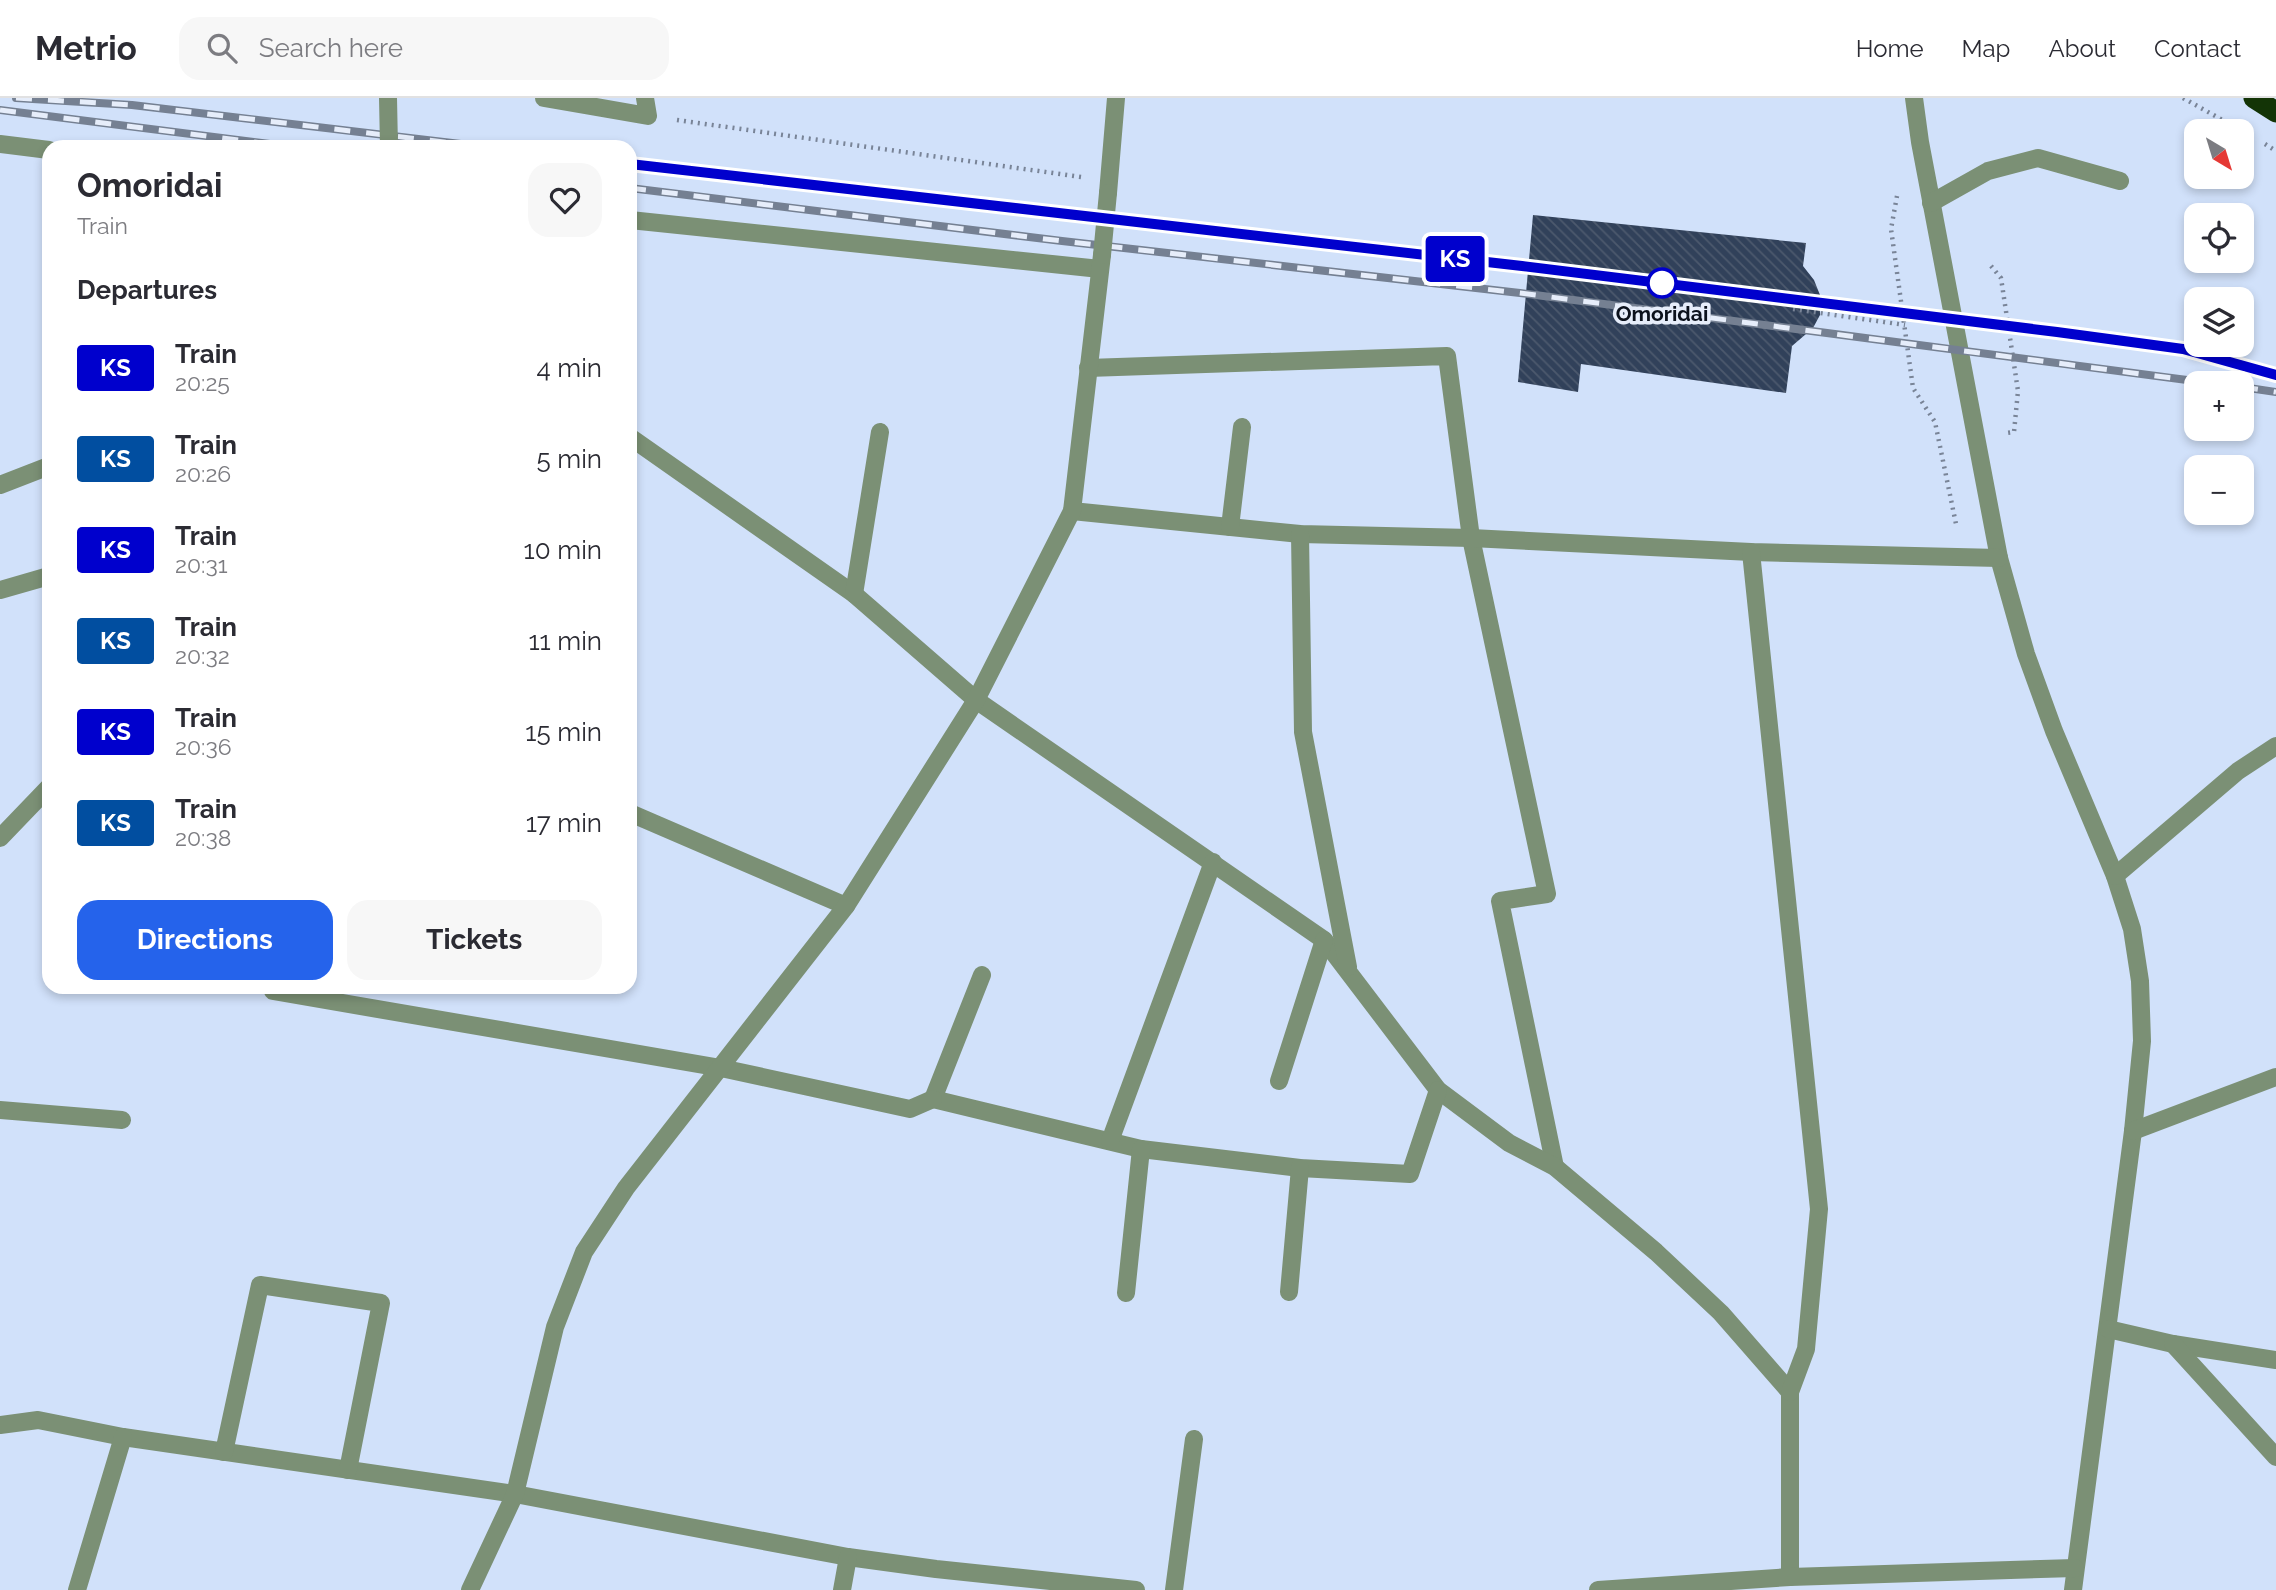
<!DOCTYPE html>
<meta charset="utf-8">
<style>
:root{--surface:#fff;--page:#f7f7f7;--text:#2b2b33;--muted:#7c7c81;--line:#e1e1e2;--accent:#2563eb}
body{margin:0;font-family:Raleway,sans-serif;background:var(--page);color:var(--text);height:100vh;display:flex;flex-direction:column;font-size:26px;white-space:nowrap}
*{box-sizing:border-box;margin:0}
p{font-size:23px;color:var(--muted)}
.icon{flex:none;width:38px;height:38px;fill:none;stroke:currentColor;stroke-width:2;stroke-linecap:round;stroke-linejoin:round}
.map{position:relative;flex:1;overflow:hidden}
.side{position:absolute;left:42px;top:42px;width:595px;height:854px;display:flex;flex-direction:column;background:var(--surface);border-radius:21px;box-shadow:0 4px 10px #0003}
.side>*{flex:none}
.badge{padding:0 14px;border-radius:5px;font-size:24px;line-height:46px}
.needle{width:46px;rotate:142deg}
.buttons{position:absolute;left:2184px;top:21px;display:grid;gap:14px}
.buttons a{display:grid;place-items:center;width:70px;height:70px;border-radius:14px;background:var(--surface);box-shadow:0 4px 10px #0003;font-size:35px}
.map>.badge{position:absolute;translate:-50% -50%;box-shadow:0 0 0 4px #fff}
h2{padding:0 35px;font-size:26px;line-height:63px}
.round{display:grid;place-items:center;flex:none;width:74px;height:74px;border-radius:21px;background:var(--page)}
.head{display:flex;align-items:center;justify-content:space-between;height:119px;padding:0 35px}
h1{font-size:33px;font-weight:700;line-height:52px}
.cta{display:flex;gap:14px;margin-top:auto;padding:14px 35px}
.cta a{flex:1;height:80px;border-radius:21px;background:var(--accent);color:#fff;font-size:28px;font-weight:700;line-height:80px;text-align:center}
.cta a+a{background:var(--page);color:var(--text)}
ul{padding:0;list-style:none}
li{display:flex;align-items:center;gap:21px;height:91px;padding:0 35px}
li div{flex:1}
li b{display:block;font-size:26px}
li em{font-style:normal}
li .badge{min-width:77px;font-weight:700;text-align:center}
header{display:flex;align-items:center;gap:42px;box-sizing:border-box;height:98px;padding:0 35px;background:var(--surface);border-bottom:2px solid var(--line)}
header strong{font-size:33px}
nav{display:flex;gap:38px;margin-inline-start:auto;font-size:24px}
.search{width:490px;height:63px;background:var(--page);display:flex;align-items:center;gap:18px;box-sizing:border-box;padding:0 24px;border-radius:21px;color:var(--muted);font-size:26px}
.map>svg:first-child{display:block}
</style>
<header>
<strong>Metrio</strong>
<div class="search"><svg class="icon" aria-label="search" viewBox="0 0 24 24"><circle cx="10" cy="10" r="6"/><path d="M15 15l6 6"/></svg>Search here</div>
<nav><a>Home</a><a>Map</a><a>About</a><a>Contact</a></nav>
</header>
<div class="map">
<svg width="2276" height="1492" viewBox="0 0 2276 1492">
<defs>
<pattern id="building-back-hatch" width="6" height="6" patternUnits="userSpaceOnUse" patternTransform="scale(1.75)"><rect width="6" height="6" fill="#31415a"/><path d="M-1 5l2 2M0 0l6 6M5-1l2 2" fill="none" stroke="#4c596d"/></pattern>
</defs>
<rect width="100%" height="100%" fill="#d1e1fa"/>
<path fill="url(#building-back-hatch)" d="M1533 117 1806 145 1803 168 1814 182 1820 197V217L1813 230 1792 248 1786 295 1581 266 1578 294 1518 284Z"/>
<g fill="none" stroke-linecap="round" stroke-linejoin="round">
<g stroke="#798497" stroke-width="4.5" stroke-dasharray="2 5" stroke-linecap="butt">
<path d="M2183 0 2235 29"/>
<path d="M677 22 1081 79"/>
<path d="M2265 46 2276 53"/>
<path d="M1897 98 1891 131 1913 290 1935 324 1956 426"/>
<path d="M1991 168 2001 180 2018 293 2014 334 2007 335"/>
<path d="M1793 211 1905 227"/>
</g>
<g stroke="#7b9075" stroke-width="18">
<path d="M544 0 648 18 645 0"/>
<path d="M1914 0 1920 44 1999 460 2026 556 2054 633 2115 778 2132 831 2140 883 2142 943 2133 1033 2073 1492"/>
<path d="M0 46 49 52"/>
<path d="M1108 95 1116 0"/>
<path d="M1931 105 1988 73 2038 60 2120 83"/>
<path d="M630 122 1100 171"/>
<path d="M1088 270 1447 258 1471 440 1547 796 1500 803 1555 1069"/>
<path d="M630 339 854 496 976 602 1324 842 1438 992 1509 1045 1555 1069 1656 1154 1721 1215 1790 1294V1479"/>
<path d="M0 387 49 368"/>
<path d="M1072 413 1300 436 1471 440 1751 454 1999 460"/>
<path d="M1230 429 1242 329"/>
<path d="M1300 436 1303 634 1348 869"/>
<path d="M1751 454 1819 1111 1806 1251 1790 1294"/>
<path d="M0 492 49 478"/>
<path d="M854 496 880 334"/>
<path d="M630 715 846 808"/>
<path d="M0 740 49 689"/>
<path d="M2115 778 2238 673 2276 648"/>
<path d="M982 877 933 1001 1141 1051 1300 1070 1410 1076 1438 992"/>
<path d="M273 893 721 970 910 1011 933 1001"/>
<path d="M1279 983 1324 842"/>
<path d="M0 1012 122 1022"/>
<path d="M2133 1033 2276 979"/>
<path d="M1110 1043 1213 764"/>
<path d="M1289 1194 1300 1070"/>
<path d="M1126 1195 1141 1051"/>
<path d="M2108 1231 2173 1246 2276 1262"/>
<path d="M2173 1246 2276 1359"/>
<path d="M0 1327 38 1322 123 1339 515 1396 848 1459 936 1471 1136 1492"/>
<path d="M224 1354 260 1187 381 1205 348 1372"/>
<path d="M77 1492 123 1339"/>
<path d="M470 1492 515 1396 555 1229 584 1154 626 1090 846 808 976 602 1072 413 1102 157"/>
<path d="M842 1492 848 1459"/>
<path d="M1174 1492 1194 1341"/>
<path d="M1598 1492 1790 1479 2075 1470"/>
</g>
<path stroke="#133406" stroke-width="21" d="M2254 0 2276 14"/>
<g stroke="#758092" stroke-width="8">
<g id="rail">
<path d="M16 0 132 7 486 49"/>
<path d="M0 12 294 49"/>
<path d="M630 66 1522 168 2057 234 2183 251 2276 277"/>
<path d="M630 90 1062 143 1520 195 2210 285"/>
<path d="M2242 289 2276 294"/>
</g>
</g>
<use href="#rail" stroke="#e6edfa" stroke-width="5" stroke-dasharray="16" stroke-linecap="butt"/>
<g stroke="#7b9075" stroke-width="18">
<path d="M388 0 389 49"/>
<path d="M1102 157 1108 95"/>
</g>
</g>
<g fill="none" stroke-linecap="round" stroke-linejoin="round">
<g stroke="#fff" stroke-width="16">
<path id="line" d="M630 66 1522 168 2057 234 2183 251 2276 277"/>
</g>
<use href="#line" stroke="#0000cd" stroke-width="10"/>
</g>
<circle fill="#fff" stroke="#0000cd" stroke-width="3.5" cx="1662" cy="185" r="14"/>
<g text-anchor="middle" stroke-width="7" stroke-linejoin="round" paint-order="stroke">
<g font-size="21" font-weight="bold" fill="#0b111c" stroke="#e6edfa">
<text x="1662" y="223">Omoridai</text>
</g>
</g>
</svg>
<div class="buttons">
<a><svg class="needle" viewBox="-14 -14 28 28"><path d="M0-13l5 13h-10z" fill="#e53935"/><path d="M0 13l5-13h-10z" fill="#7c7c81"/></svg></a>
<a><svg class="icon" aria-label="locate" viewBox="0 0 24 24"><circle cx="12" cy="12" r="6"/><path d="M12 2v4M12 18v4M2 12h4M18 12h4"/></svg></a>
<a><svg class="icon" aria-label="layers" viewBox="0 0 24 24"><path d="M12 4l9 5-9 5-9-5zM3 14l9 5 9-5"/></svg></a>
<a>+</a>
<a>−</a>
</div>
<b class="badge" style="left:1455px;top:161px;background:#0000cd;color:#fff">KS</b>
<section class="side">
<div class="head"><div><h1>Omoridai</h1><p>Train</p></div><a class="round"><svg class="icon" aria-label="heart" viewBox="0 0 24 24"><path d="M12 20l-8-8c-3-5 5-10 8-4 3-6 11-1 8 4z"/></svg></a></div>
<h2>Departures</h2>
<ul>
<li><span class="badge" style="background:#0000cd;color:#fff">KS</span><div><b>Train</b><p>20:25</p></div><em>4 min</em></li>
<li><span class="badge" style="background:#014ea0;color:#fff">KS</span><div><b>Train</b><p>20:26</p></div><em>5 min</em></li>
<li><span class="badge" style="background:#0000cd;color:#fff">KS</span><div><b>Train</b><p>20:31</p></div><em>10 min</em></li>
<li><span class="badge" style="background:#014ea0;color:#fff">KS</span><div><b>Train</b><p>20:32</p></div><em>11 min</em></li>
<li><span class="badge" style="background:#0000cd;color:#fff">KS</span><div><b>Train</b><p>20:36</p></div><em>15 min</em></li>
<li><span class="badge" style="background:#014ea0;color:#fff">KS</span><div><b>Train</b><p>20:38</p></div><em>17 min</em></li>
</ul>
<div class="cta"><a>Directions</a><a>Tickets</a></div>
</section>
</div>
